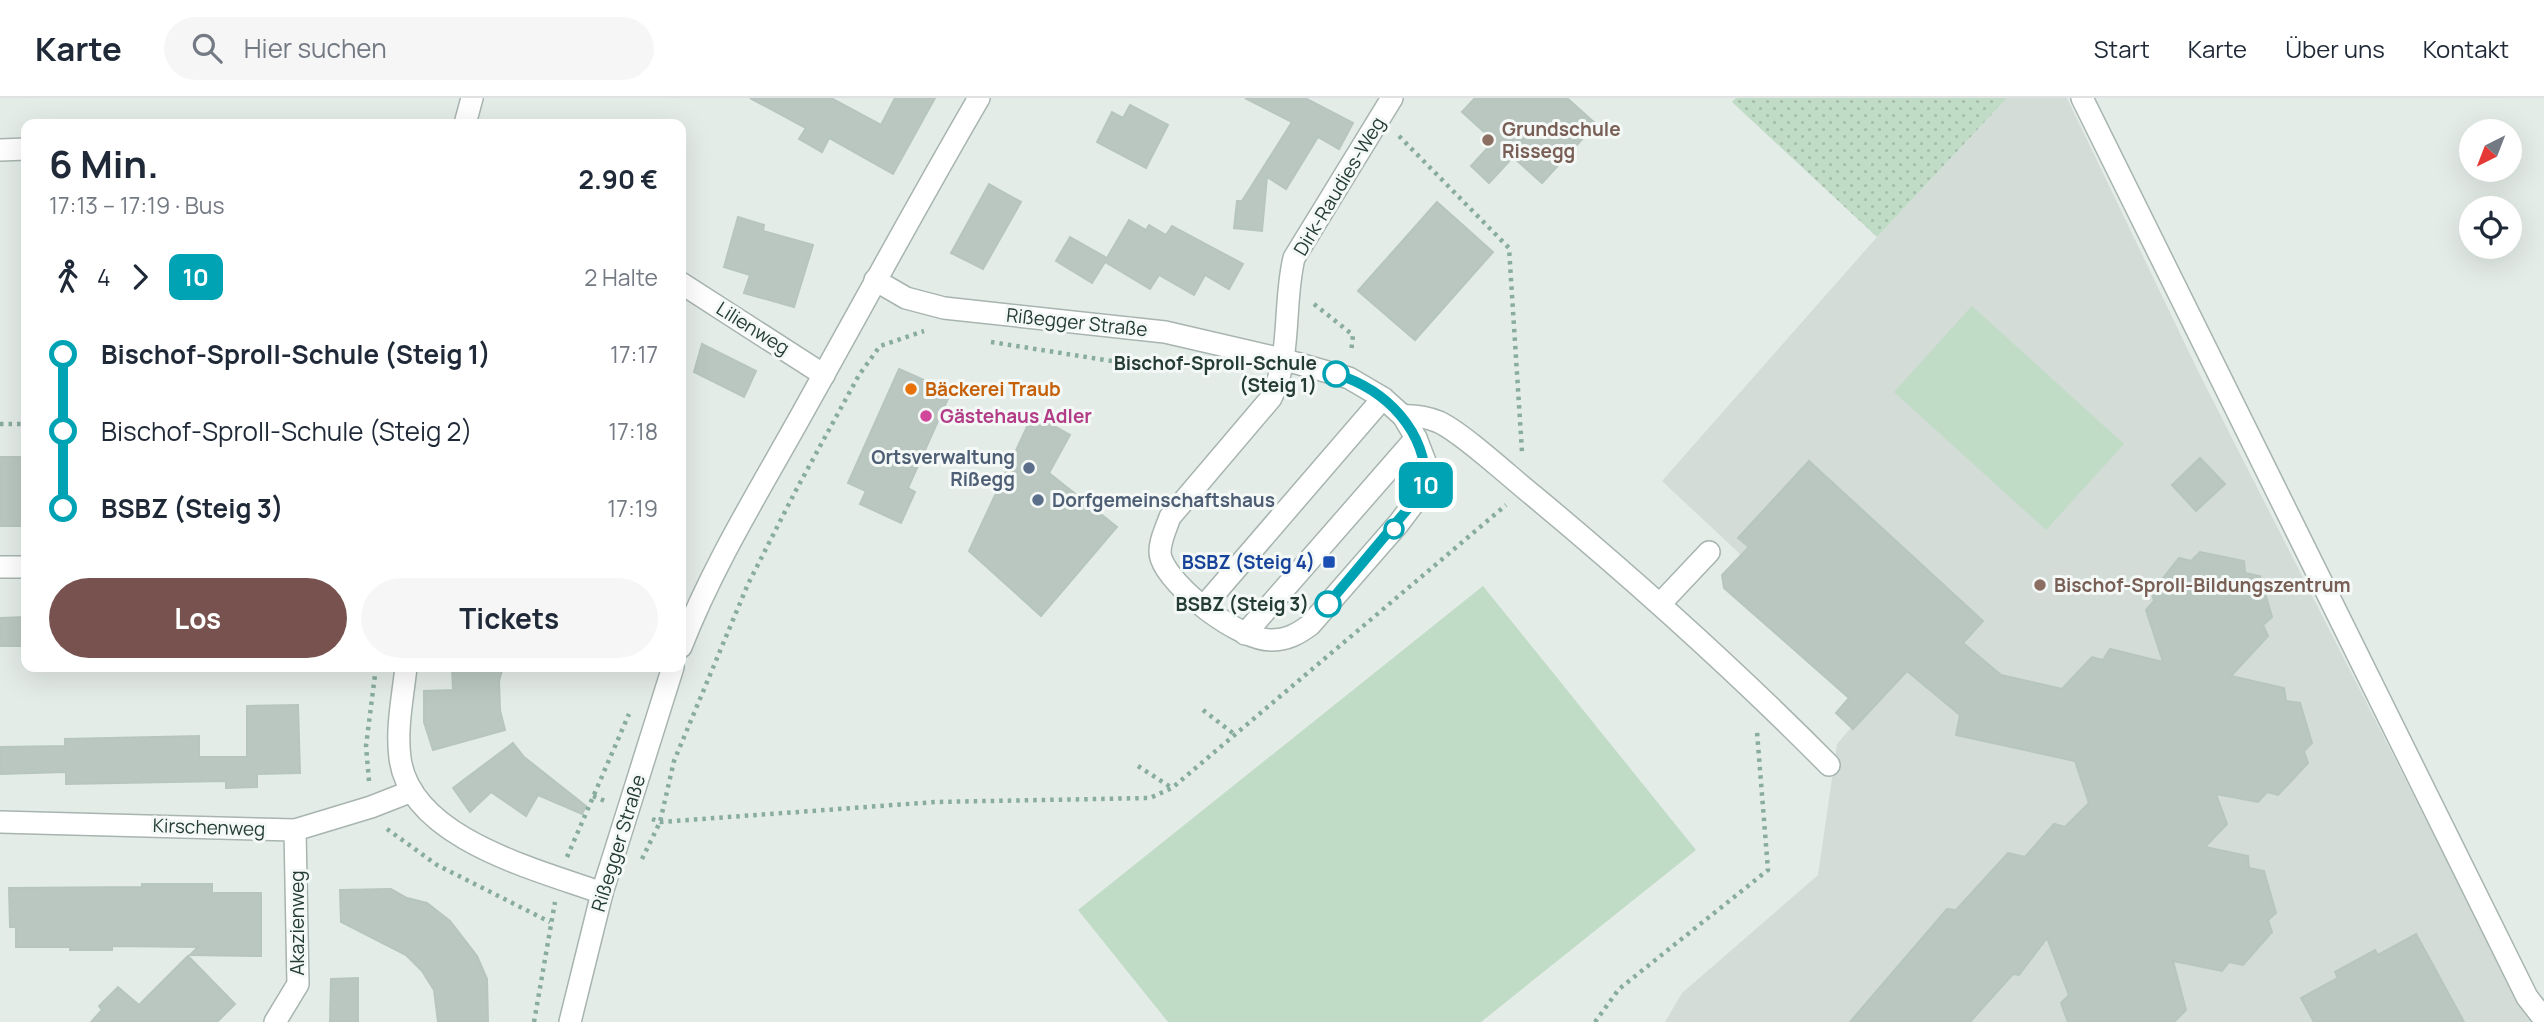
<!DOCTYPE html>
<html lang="de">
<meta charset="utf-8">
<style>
:root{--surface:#fff;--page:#f6f6f7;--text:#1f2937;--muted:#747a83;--line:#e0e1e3;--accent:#77524e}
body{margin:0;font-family:Manrope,sans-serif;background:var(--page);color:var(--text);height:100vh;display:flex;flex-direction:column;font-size:26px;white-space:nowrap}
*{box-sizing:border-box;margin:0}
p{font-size:23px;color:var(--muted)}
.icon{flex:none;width:38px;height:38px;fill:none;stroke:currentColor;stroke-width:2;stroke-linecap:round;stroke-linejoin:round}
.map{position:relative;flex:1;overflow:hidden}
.sheet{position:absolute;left:21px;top:21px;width:665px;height:553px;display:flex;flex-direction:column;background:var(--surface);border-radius:14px;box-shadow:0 7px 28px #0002}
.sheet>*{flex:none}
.badge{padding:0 14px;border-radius:10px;font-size:24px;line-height:46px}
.needle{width:46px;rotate:222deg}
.tools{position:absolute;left:2459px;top:21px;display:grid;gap:14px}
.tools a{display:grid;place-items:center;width:63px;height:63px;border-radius:50%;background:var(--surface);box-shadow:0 7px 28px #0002;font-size:35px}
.map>.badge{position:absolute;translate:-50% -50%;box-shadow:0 0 0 4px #fff}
.legs{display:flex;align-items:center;gap:10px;height:77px;padding:0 28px;font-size:23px}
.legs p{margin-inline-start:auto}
.head{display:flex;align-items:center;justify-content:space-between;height:119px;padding:0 28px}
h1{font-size:38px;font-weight:700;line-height:52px}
.primary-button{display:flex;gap:14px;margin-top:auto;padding:14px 28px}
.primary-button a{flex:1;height:80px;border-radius:42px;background:var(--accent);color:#fff;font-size:28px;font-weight:700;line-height:80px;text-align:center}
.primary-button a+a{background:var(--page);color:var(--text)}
ul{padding:0 28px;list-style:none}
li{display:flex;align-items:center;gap:24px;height:77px;font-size:26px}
li i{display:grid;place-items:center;width:10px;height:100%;margin:0 9px;background:currentColor}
li i::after{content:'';width:18px;height:18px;margin:-9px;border:5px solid;border-radius:50%;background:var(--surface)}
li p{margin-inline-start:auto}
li:first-child i{background:linear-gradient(#0000 50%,currentColor 0)}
li:last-child i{background:linear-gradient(currentColor 50%,#0000 0)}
header{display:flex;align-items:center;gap:42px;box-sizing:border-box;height:98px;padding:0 35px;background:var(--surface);border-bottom:2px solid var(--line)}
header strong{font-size:33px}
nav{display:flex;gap:38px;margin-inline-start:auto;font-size:24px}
.search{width:490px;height:63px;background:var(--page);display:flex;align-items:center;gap:18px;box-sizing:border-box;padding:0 24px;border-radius:38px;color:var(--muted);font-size:26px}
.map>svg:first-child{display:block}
</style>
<header>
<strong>Karte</strong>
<div class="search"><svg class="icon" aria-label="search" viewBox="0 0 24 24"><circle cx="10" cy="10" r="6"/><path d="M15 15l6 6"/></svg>Hier suchen</div>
<nav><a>Start</a><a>Karte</a><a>Über uns</a><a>Kontakt</a></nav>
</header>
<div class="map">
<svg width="2544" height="924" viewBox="0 0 2544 924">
<defs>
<pattern id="grass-dots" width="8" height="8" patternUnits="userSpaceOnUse" patternTransform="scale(1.75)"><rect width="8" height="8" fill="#c0dbc6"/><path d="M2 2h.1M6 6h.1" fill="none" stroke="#a5bdab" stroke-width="1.8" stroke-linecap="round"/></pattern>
</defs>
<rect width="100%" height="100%" fill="#e4ece8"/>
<path fill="#d3dcd7" d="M2007 0H2067L2199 275 2523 913 2531 924H1665L1682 895 1818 777 1837 646 1884 591 1662 383 1877 139Z"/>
<path fill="url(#grass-dots)" d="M1736 0H2007L1877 139 1732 4Z"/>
<g fill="#c0dbc6">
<path d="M1972 208 2124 346 2046 432 1894 294Z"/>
<path d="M1483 488 1696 752 1481 924H1168L1078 812Z"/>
</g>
<g fill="#bac7c1" stroke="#b7c5bf" stroke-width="2">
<path d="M750 0H831L881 27 895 0H935L893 76 829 40 822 54 799 41 806 30Z"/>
<path d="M1245 0H1305L1353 25 1339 51 1318 39 1286 91 1267 79 1262 133 1234 130 1237 103H1242L1292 24Z"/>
<path d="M1475 0H1567L1596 26 1542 85 1513 59 1489 85 1471 68 1494 43 1462 14Z"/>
<path d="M1130 7 1168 27 1146 70 1097 44 1112 14 1123 20Z"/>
<path d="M989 86 1021 104 983 171 951 155Z"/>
<path d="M1437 104 1493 154 1415 242 1358 193Z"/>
<path d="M738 119 764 127 763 133 813 147 794 209 744 195 750 177 724 169Z"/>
<path d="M1129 122 1146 132 1149 127 1166 137 1172 128 1243 166 1229 191 1205 177 1194 197 1159 177 1150 191 1105 164 1092 185 1056 163 1070 139 1107 160Z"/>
<path d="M702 246 756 273 744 299 694 274Z"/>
<path d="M899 271 951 294 908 390 915 394 901 425 860 406 866 393 848 385Z"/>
<path d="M1033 316 1070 337 1049 375 1117 429 1041 518 969 453Z"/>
<rect x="0" y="359" width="26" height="69"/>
<path d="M2200 360 2225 386 2196 413 2172 387Z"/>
<path d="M1809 363 1983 523 1963 545 2001 577 2062 591 2092 559 2103 562 2110 551 2163 564 2146 512 2154 503 2152 494 2179 460 2191 463 2200 454 2244 463 2245 475 2260 478 2272 519 2263 527 2268 538 2231 578 2284 590 2286 603 2300 605 2312 645 2304 653 2308 665 2278 697 2267 694 2258 704 2216 696 2227 726 2205 749 2248 758 2249 770 2264 773 2276 815 2268 822 2272 834 2243 867 2229 864 2222 873 2173 863 2186 912 2174 924H2068L2061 905 2069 897 2047 840 2019 877 2013 876 1970 924H1850L1947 811 1956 812 2008 755 2025 759 2054 726 2065 729 2089 705 2075 663 1956 637 1960 617 1907 573 1853 631 1836 615 1849 600 1724 490 1722 477 1749 449 1738 440Z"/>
<path d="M26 519V548H0V520Z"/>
<path d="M452 569H503L499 583 500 612 505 632 433 652 424 624V593L453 592Z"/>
<path d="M298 607 300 675 257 676V689L226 690V683L66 686V674L0 676V649L65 648V641L199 638V659H247V608Z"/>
<path d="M513 645 524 659 586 708 582 716 538 697 526 718 491 694 470 714 453 690Z"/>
<path d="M142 786H212V795H261V858L190 857 198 849 112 848V852H70V849H16V829H10L9 790 142 789Z"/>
<path d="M391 791 407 800 427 805 450 823 477 858 487 881 488 924H438L434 892 422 873 406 857 341 824 340 792Z"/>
<path d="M2416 836 2464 924H2314L2301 900 2338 880 2335 874 2375 852 2378 857Z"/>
<path d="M188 858 235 906 217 924H91L102 912 99 908 118 889 139 907Z"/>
<path d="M358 880V924H330L331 881Z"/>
</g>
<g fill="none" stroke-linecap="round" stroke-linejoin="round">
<g stroke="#a7b4af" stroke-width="24">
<g id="minor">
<path d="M2082 0 2527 899 2544 921"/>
<path d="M465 26 472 0"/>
<path d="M0 52 26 51"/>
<path d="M875 182 906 200 944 210 1165 234 1282 261 1349 280 1383 300 1403 318 1416 340 1426 366V389L1399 425 1310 527C1298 536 1287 542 1271 542 1239 542 1171 490 1161 460 1157 448 1166 431 1170 419L1271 300C1292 258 1283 205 1294 160L1392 0"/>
<path d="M681 185 824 277"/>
<path d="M1403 318C1416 317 1426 319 1439 324 1464 336 1511 380 1535 399 1637 484 1736 573 1829 667"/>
<path d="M0 469H26"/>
<path d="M1660 506 1709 454"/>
<path d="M1204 508 1383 300"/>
<path d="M1245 536 1416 340"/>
<path d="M681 549C714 464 764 385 808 305 865 203 920 101 979 0"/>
<path d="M406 569C403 598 396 630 400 660 410 741 539 772 602 795"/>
<path d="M0 724 295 732 371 709 412 693"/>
<path d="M275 924 298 886 295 732"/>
<path d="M570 924 602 795 673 569"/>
</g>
</g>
<g stroke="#88aca0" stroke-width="4.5" stroke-dasharray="3.5 5" stroke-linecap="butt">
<path d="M1399 38 1509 150 1522 354"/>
<path d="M1314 206 1353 237 1351 255"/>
<path d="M991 244 1175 273 1184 266"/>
<path d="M0 326H26"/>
<path d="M1203 612 1234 636"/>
<path d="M1138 668 1172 690"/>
<path d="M369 683 366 648 376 569"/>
<path d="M593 698 605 703"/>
<path d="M652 721 660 724 935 704 1150 700 1172 690 1506 407"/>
<path d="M387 731 437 767 550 824"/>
<path d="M567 759 629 616"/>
<path d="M642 761 660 724 674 663 748 486 795 394 859 277 880 248 924 233"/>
<path d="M534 924 555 804"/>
<path d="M1595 924 1619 891 1768 772 1757 634"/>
</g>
<use href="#minor" stroke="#fff" stroke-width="21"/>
</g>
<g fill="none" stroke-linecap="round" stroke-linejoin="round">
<g stroke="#fff" stroke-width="16">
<path id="line-1" d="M1328 506 1426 389C1427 333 1387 292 1336 276"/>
</g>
<use href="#line-1" stroke="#00a3b4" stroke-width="10"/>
</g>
<g fill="#8d6e63" stroke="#f4f9f7" stroke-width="2.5">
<circle cx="1488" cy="42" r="7"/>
<circle cx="2040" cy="487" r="7"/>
</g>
<g fill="#fff" stroke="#00a3b4" stroke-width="3.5">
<circle cx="1336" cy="276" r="12"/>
<circle cx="1394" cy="431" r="9"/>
<circle cx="1328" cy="506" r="12"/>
</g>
<circle fill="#e8710a" stroke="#f4f9f7" stroke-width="2.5" cx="911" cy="291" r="7"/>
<circle fill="#d1479c" stroke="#f4f9f7" stroke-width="2.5" cx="926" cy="318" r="7"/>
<g fill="#5c6f8a" stroke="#f4f9f7" stroke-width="2.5">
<circle cx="1029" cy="370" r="7"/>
<circle cx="1038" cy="402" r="7"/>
</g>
<rect fill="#1a4fb4" stroke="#f4f9f7" stroke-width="2.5" x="1322" y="457" width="14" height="14" rx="3.5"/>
<g text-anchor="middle" stroke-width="6" stroke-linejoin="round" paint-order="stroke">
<g font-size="19" font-weight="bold" fill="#785e54" stroke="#f4f9f7" text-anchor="start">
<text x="1502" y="38">Grundschule<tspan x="1502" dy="22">Rissegg</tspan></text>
<text x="2054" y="494">Bischof-Sproll-Bildungszentrum</text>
</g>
<g font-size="19" fill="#253c35" stroke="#f4f9f7">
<text transform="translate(1339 88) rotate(-59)" y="7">Dirk-Raudies-Weg</text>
<text transform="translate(1077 224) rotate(6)" y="7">Rißegger Straße</text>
<text transform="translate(753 230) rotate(32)" y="7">Lilienweg</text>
<text transform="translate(209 729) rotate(2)" y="7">Kirschenweg</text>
<text transform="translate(618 745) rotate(-73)" y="7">Rißegger Straße</text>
<text transform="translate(297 825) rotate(-90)" y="7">Akazienweg</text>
</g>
<g font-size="19" font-weight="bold" fill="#253c35" stroke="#f4f9f7" text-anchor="end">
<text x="1317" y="272">Bischof-Sproll-Schule<tspan x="1317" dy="22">(Steig 1)</tspan></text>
<text x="1309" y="513">BSBZ (Steig 3)</text>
</g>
<g font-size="19" font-weight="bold" fill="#c56008" stroke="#f4f9f7" text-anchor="start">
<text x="925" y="298">Bäckerei Traub</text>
</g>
<g font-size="19" font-weight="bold" fill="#b23c85" stroke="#f4f9f7" text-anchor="start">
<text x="940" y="325">Gästehaus Adler</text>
</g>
<g font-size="19" font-weight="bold" fill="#4e5e75" stroke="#f4f9f7" text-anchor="end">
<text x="1015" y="366">Ortsverwaltung<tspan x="1015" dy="22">Rißegg</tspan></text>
<text x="1052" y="409" text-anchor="start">Dorfgemeinschaftshaus</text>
</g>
<g font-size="19" font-weight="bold" fill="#164399" stroke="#f4f9f7" text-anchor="end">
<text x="1315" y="471">BSBZ (Steig 4)</text>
</g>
</g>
</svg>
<div class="tools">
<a><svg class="needle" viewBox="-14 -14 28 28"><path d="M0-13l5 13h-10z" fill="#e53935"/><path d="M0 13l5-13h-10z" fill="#747a83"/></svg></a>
<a><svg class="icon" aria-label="locate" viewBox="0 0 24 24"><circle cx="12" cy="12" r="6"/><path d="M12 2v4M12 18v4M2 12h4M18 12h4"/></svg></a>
</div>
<b class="badge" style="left:1426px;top:387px;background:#00a3b4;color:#fff">10</b>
<section class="sheet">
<div class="head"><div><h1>6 Min.</h1><p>17:13 – 17:19 · Bus</p></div><b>2.90 €</b></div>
<div class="legs"><svg class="icon" aria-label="walk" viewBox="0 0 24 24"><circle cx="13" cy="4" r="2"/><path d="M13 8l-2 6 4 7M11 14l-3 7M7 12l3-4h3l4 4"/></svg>4<svg class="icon" aria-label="forward" viewBox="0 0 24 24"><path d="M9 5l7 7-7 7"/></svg><b class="badge" style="background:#00a3b4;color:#fff">10</b><p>2 Halte</p></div>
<ul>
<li><i style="color:#00a3b4"></i><b>Bischof-Sproll-Schule (Steig 1)</b><p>17:17</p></li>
<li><i style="color:#00a3b4"></i><span>Bischof-Sproll-Schule (Steig 2)</span><p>17:18</p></li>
<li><i style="color:#00a3b4"></i><b>BSBZ (Steig 3)</b><p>17:19</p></li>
</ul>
<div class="primary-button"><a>Los</a><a>Tickets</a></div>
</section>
</div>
